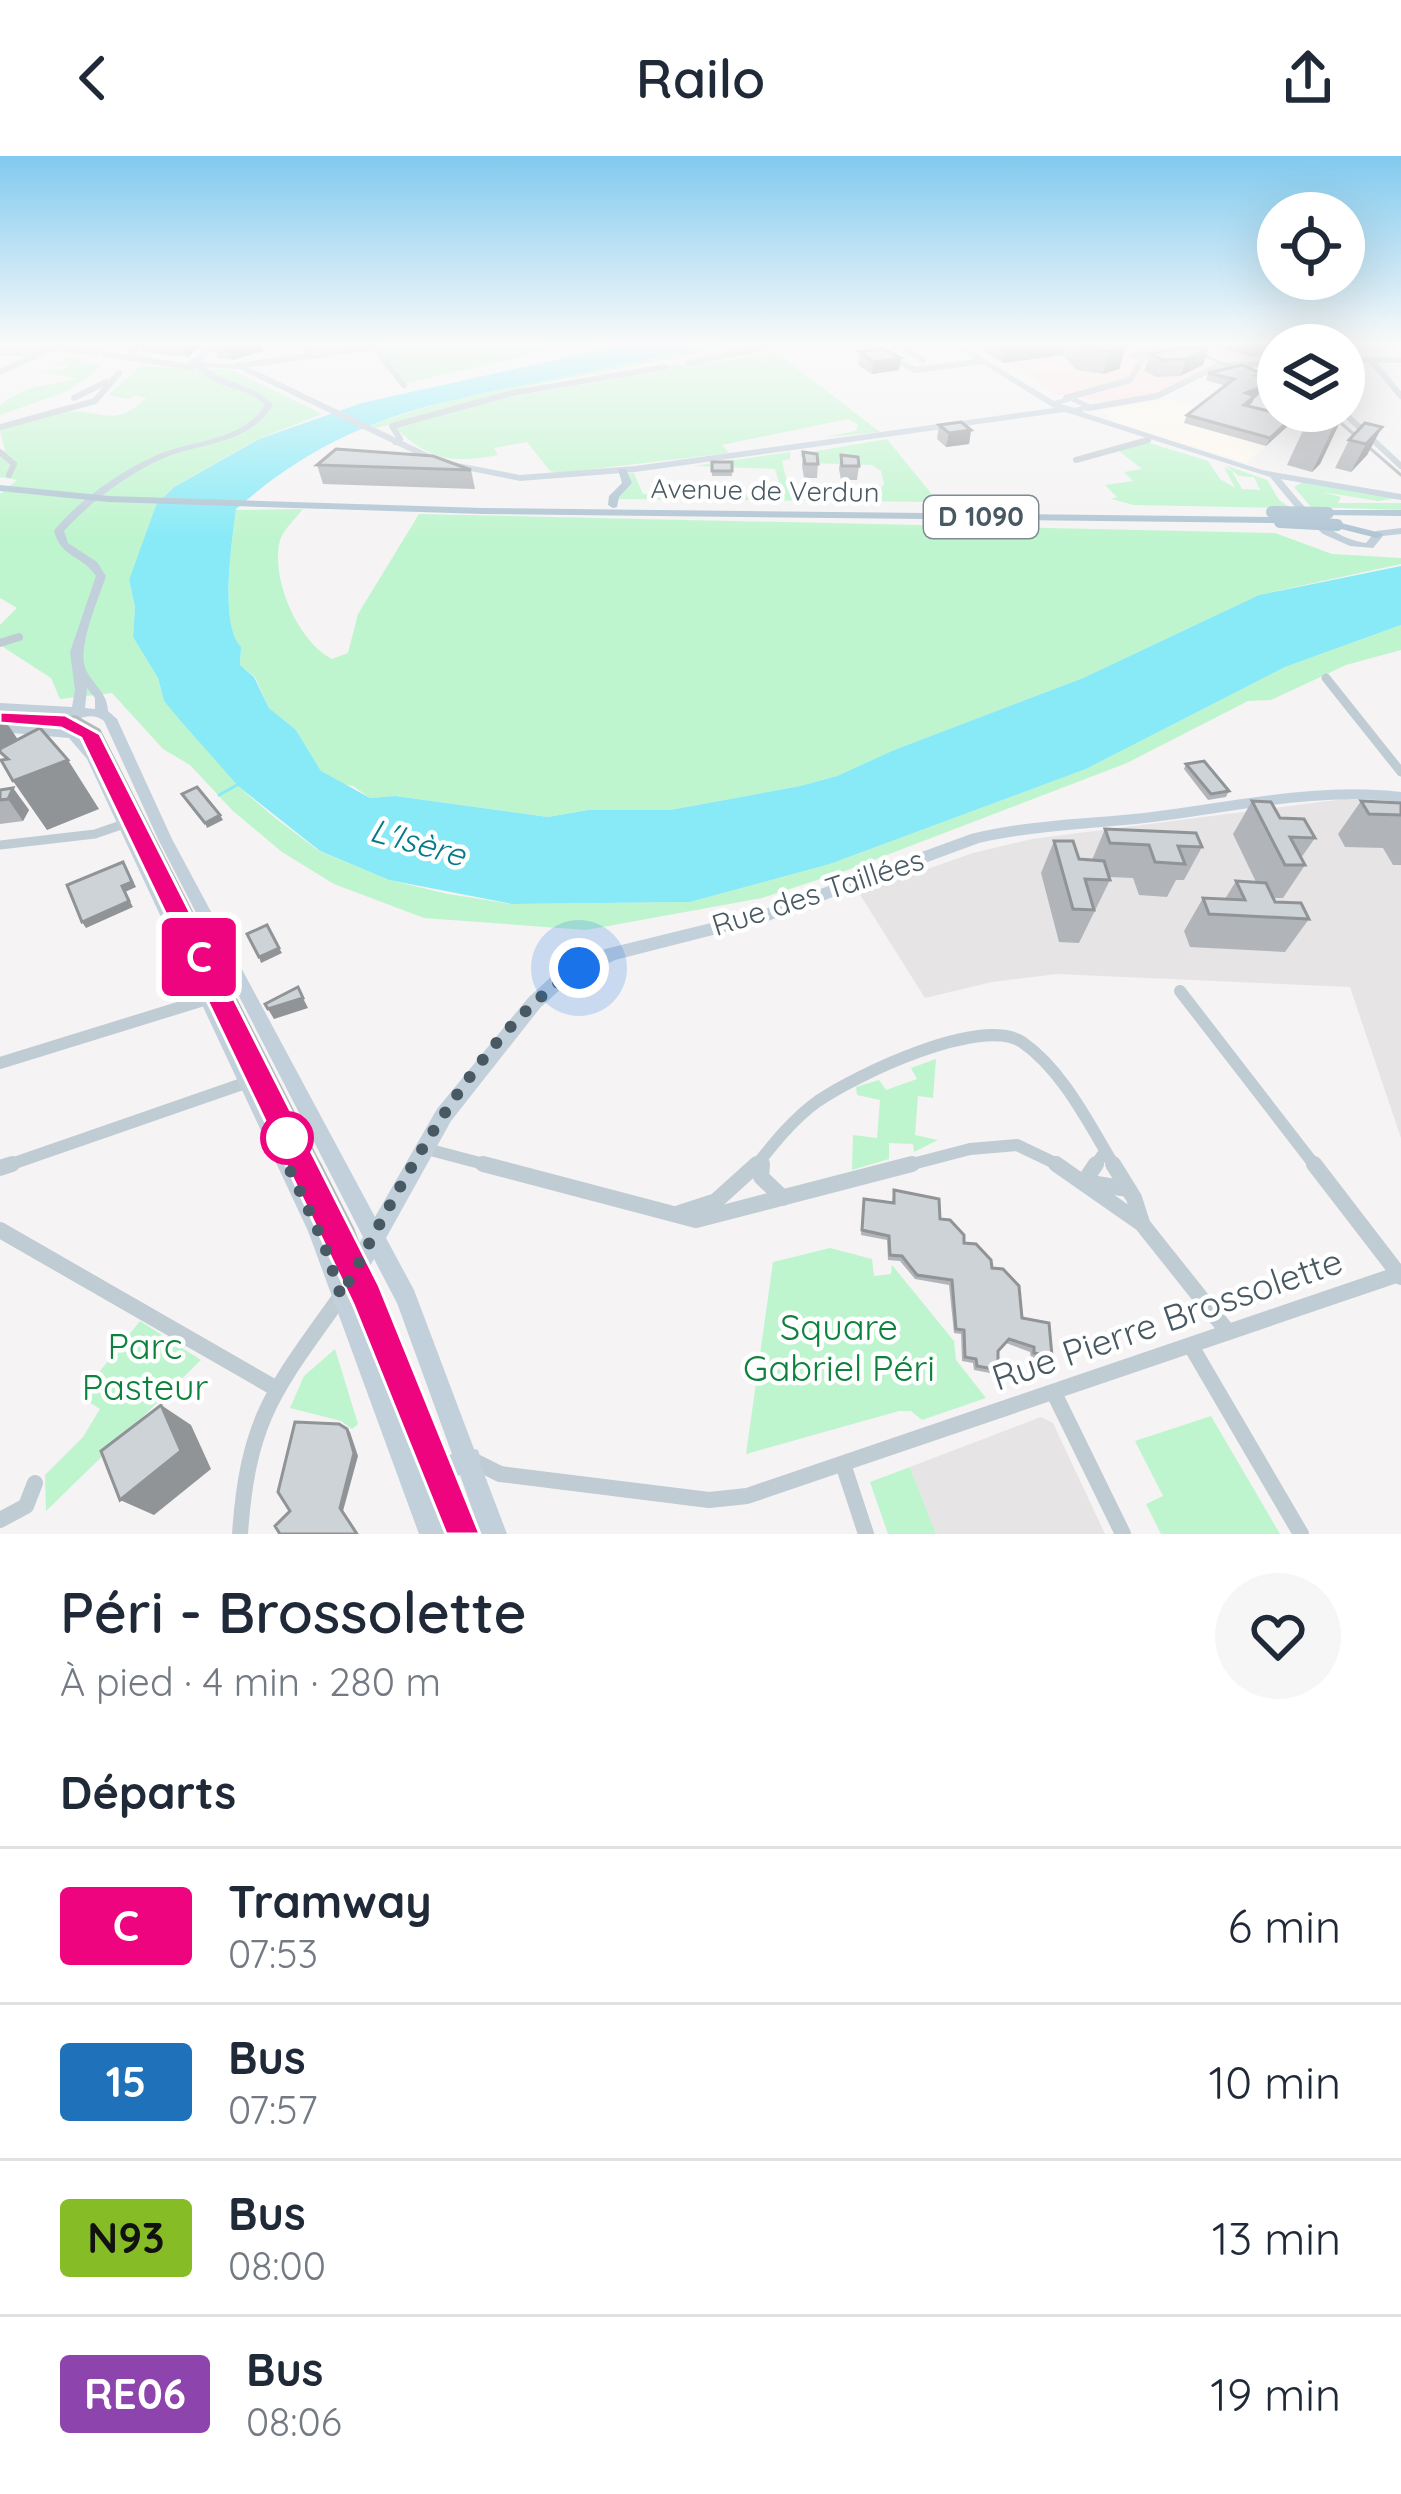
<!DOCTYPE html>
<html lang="fr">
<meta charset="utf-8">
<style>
:root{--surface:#fff;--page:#f6f6f7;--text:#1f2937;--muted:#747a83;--line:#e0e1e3}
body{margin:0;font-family:Quicksand,sans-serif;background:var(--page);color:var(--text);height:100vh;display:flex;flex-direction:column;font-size:45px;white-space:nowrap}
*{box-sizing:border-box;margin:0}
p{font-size:39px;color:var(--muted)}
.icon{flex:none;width:66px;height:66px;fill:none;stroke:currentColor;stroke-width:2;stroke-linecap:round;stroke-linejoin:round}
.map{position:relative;height:1378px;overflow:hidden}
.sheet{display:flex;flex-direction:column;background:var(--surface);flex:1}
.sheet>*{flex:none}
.badge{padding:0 24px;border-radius:9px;font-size:42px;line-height:78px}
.tools{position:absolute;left:1257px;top:36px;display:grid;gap:24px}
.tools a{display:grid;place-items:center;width:108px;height:108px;border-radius:50%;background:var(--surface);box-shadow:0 12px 48px #0002;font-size:60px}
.you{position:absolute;width:60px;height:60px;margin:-30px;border:9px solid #fff;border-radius:50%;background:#1a73e8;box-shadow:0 0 0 18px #1a73e833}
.map>.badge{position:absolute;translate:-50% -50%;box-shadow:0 0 0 6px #fff}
h2{padding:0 60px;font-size:45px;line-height:108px}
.round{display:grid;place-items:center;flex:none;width:126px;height:126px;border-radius:63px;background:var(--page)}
.headline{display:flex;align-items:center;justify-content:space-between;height:204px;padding:0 60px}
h1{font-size:57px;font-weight:600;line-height:90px}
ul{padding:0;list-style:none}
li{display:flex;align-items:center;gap:36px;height:156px;padding:0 60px;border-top:3px solid var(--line)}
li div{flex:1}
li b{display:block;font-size:45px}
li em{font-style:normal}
li .badge{min-width:132px;font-weight:700;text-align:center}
header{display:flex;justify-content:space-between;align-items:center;height:156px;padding:0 60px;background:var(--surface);font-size:54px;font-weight:600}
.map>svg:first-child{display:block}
</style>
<header><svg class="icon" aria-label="back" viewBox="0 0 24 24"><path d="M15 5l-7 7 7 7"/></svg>Railo<svg class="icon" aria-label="share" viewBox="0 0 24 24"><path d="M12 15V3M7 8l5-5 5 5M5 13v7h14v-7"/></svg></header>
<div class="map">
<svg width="1401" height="1378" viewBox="0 0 1401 1378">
<rect width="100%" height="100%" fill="#f5f3f3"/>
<path fill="#fef8ee" d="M1169 243 1234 261 1289 269 1247 307 1113 266 1102 254Z"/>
<g fill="#e6e4e5">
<path d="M1344 643 1401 647V982L1350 831 1057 818 992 826 925 842 859 737 973 697 1032 683Z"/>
<path d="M1041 1261 1053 1267 1105 1378H936L910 1311Z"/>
</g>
<path fill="#fee4e4" d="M966 189H1300H1278V207L1229 206 1168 237 1104 246 1055 238 1025 217Z"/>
<g fill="#bff5ce">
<path d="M376 189H573L407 227Z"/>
<path d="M721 189H741L529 230 376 272 369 269 466 239Z"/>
<path d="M776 196 880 276 825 281 856 275 858 269 848 263 722 289 729 297 560 317 550 315 527 286 494 292 498 299C453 307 431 306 396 272L486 245 669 214 667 210 687 207 691 210Z"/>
<path d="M68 201 102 210 68 235 0 259V249C28 228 46 230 77 223L46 217 33 220 54 212 51 216 65 213 68 207 53 210Z"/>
<path d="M141 210 232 214 322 258 258 283 175 330 156 349 129 425 135 451 133 481 158 522 164 545 238 630 274 661 319 695 389 724 448 738 512 748 690 746 830 708 1086 613 1285 511 1401 469V494L1346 509 1271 544 1248 545 1127 607 845 715 762 742 586 774 424 762 334 728 282 696 233 655 190 609 163 593 112 537 60 543 51 522 0 489V469L17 452 0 442V338L17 324 0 321V297L5 295 0 274C22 268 44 260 66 256 98 251 113 275 146 242L125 237 134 240 128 243 108 239Z"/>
<path d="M887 283 938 346 617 343 626 318 634 317 643 338 783 340 775 313 693 310 790 296V303L782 305 787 326 794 329 878 335 884 328 881 315 872 309 806 307 799 298Z"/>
<path d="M1146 286 1208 305 1220 323 1235 332 1224 311 1232 315 1242 333 1260 334 1254 321 1239 320 1225 309 1267 324 1279 344 1291 352 1134 349 1111 343 1117 341 1105 329 1133 325 1124 316 1142 313 1119 295Z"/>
<path d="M1303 326 1401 342 1378 345 1322 336 1341 341 1338 347H1401V354L1311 351 1294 331Z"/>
<path d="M303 353C296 362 283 374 280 384 270 422 298 486 332 503L348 497 358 458 419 358 1275 377 1332 398 1401 402V408L1259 439 1083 522 894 594 837 620 800 630 670 654H588L548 661 395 640 370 642 353 630 335 627 321 615 296 574 269 552 255 521 240 509 241 492C219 469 232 385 236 354Z"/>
<path d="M149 681 284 949 278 953 144 683Z"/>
<path d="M936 903 933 942 918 940 915 979 938 984 914 996 913 988 889 987V1003L852 1014 853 979 877 982 880 944 857 939 856 931 879 924 886 934 917 923 911 912Z"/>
<path d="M830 1092 872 1103 874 1120 891 1118 892 1109 954 1185 956 1204 986 1242 922 1264 911 1255H899L746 1298 773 1106Z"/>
<path d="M140 1165 201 1204 46 1355 45 1319 83 1281 100 1253 80 1240Z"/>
<path d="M335 1193 358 1268 352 1273 341 1265 290 1252 304 1220Z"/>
<path d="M1211 1260 1280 1378H1161L1146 1348 1163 1340 1135 1285Z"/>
<path d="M910 1311 936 1378H888L870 1326Z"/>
</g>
<path fill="#88eaf6" d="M622 189H720C659 200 598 214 538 226 414 250 334 268 236 353 232 385 219 469 241 491L240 509 254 521 269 552 296 574 321 615 370 642 395 640 548 661 588 654H670L800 630 837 620 894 594 1083 522 1259 439 1401 410V469L1285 511 1086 613 830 708 690 746 512 748 389 724 320 695 238 630 179 563 164 545 158 522 133 481 135 451 129 424 156 349 174 331 259 283 362 247Z"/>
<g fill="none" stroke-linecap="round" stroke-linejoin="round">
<path stroke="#88eaf6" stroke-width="3" d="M219 639 239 628"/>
<g stroke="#c0ccd3" stroke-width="6">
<path d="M38 189 97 197"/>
<path d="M298 189 318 200"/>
<path d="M372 189 404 229"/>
<path d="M866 189 915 214 984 205"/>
<path d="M897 189 923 204"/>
<path d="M1144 196 1158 202 1133 199Z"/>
<path d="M0 197H39"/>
<path d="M131 197 138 189"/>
<path d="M105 198 191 211"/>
<path d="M1344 204H1401"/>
<path d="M1371 204 1401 240"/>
<path d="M689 207 778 189"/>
<path d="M237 210 373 191"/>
<path d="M0 216 59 189"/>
<path d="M74 242 106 226"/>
<path d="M1066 242 1130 224 1142 204"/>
<path d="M1088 252 1157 240 1218 210 1278 207"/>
<path d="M1342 255 1401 310"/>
<path d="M0 271 95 245 119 217"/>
<path d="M395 286 400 283 392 270 512 237 666 211"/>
<path d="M0 296 14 308 9 319"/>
<path d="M1076 304 1148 284"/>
</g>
<path stroke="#c0ccd3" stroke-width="8" d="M0 487 19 481"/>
<g stroke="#c0ccd3" stroke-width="9">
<path d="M1326 522 1401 616"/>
<path d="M0 689 95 678 124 668"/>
</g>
<g stroke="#c0ccd3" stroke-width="12">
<path d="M1180 835 1316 1011"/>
<path d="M0 907 207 843"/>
<path d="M423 992 495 1011"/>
<path d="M3 1011 248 926"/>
<path d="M755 1011C774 987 793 963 818 945 856 919 981 859 1022 886 1063 914 1090 970 1115 1011"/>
<path d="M762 1011V1006"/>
<path d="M901 1011 970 993 1017 989 1063 1011"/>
<path d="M1094 1011 1104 997"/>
</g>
<g stroke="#c0ccd3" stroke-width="16">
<path d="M483 1008 696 1064 912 1008"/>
<path d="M762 1008 761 1021 783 1042"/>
<path d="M1056 1008 1142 1068 1228 1176"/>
<path d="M1113 1008 1134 1042 1142 1067"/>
<path d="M1314 1008 1401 1121"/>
<path d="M0 1012 12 1008"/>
<path d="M1084 1026 1128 1033"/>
<path d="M1084 1026 1096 1008"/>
<path d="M679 1057 716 1045 757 1008"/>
<path d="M0 1074 275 1232"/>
<path d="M1191 1190 1301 1378"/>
<path d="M1054 1237 1123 1378"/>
<path d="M472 1304 500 1318 709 1344 747 1340 1399 1118"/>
<path d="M843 1308 866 1378"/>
<path d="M0 1364 26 1350 35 1327"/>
<path d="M240 1378C248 1260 276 1232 341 1140"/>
</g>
<path fill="#c2d0db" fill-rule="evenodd" d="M214 189H223L199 206 244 209 442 304 520 319 635 310 1054 252 952 189H961L1054 245 1072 240 1093 250 1082 256 1262 314 1401 338V344L1281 323C1303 350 1329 382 1366 387L1376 375 1401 372V378L1383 380 1373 392 1350 390 1323 378 1300 357 1270 321 1065 256 635 316 520 325 436 308 239 213 206 211C227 230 255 227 273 249 247 290 205 285 164 302 129 317 90 346 64 375L68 387 97 406 106 420C99 442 76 493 86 514 94 530 107 536 108 555L117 563 172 683 375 1061 437 953 528 842 552 820 605 793 760 755 971 678C1027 664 1087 663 1144 657 1230 647 1314 626 1401 636V646C1317 636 1236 656 1153 666 1095 673 1036 674 979 687L768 765 615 804 564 830 540 852 451 965 386 1082 414 1134 474 1293 478 1294 481 1303 480 1307 507 1378H481L460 1319 427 1333 445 1378H419L308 1075 87 603 69 582 0 576V568L73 574 78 575 98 598 324 1064 344 1114 363 1081 158 683 104 565C95 558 87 560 77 563L71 559 0 555V547L72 551 75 534 70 496 96 420C81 398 62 403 54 375L55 373C81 343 119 316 155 300 192 283 240 287 265 249 250 234 234 234 215 226 202 219 203 212 188 210V206ZM1071 245 1082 250 1075 252 1060 248ZM87 532 95 542V553L85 552ZM374 1103 397 1147 452 1298 419 1311 354 1139Z"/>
<g fill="#b0c5d3" fill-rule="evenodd">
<path d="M618 313H626L632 327 619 341 617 351 613 352 608 349 609 340 622 327Z"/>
<path d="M0 329 109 340 483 352 1278 361 1284 364 1278 367 483 358 109 346 0 335Z"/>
<path d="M1328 354H1401V360L1324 359 1323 357Z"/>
<path d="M1337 366 1381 377 1383 379 1377 382 1333 371 1331 369Z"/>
</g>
<g stroke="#b4b9bd" stroke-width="3">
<path d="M1182 189 1258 224"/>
<path d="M1327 255 1401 319"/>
<path d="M0 558 76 561 99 574 321 1011"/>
<path d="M295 999 301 1011"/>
</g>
<g stroke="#b4b9bd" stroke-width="4.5">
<path d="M300 1008 349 1106"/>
<path d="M319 1008 352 1073 471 1378"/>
</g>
<g stroke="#b0c5d3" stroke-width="12">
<path d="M1272 356 1328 357"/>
<path d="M1280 366 1337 369"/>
</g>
</g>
<g fill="#b1b5ba">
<path d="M139 189H200L188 201 142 196Z"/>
<path d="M214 189H261L263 195 233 204 218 202Z"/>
<path d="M980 189H1133L1126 190 1119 213 1103 218 1077 214 1062 199 1003 207 982 194 983 190Z"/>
<path d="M1210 189H1301H1278V200L1252 201Z"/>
<path d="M1174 193 1203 209 1180 220 1157 221 1144 215 1150 198Z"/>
<path d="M860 196 899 214 872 218 858 209Z"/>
<path d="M1208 217 1263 223 1269 234 1255 240 1248 250 1289 269 1266 290 1184 267 1187 259 1226 230 1206 224Z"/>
<path d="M1344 221 1360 224 1320 308 1312 316 1287 309 1312 255H1344Z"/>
<path d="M939 269 971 274 969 288 946 291 937 283Z"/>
<path d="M1382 271 1367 299 1351 316 1335 312 1349 284Z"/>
<path d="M803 296 818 308 817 322H804L802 310Z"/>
<path d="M841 299 859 310 857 324H841L839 313Z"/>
<rect x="712" y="306" width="20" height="14"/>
<path d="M317 309 471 314 475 333 323 328Z"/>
<path d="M1186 608 1229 635 1226 641 1208 644 1184 613Z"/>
<path d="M13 632 29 654 23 665 0 668V634Z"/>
<path d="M1252 645 1315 682 1301 702 1305 709 1283 742H1273L1275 746 1309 763 1285 796 1190 791 1184 775 1203 742 1225 743 1236 725 1256 726 1233 678Z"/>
<path d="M1361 645 1401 647V709H1393L1383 692 1345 691 1338 678Z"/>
<path d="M1105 673 1202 691 1184 724H1176L1167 741 1139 739 1133 722 1109 721 1110 724 1079 787 1059 786 1041 717 1054 685 1079 703 1092 704Z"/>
<path d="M894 1034 940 1063 992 1112 1022 1162 1052 1200 1048 1204 1031 1202 1030 1196 1006 1187 998 1196V1214L995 1218 974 1214 973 1207 962 1205 961 1178 954 1177 949 1129 915 1123 900 1105 888 1104 887 1084 861 1079 864 1043 892 1046Z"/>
</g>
<g fill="#909497">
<path d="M184 189H200L188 201Z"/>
<path d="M228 189H261L263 195 233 204Z"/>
<path d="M1007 189H1064L1062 199 1003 207Z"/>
<path d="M1082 189H1133L1126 190 1119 213 1103 218 1109 195Z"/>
<path d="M1209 192 1203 209 1180 220 1186 203Z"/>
<path d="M901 202 899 214 872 218 873 206Z"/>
<path d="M1360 224 1320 308 1312 316 1341 255H1344V249L1352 232Z"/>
<path d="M1272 227 1269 234 1255 240 1252 247 1241 256 1246 237Z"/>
<path d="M1293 261 1289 269 1266 290 1270 282Z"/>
<path d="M1382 271 1367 299 1351 316 1366 288Z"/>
<path d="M971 274 969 288 946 291 949 277Z"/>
<path d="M0 557 25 594 0 596Z"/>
<path d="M68 604 99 653 47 674 13 625Z"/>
<path d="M13 632 29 654 23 665 8 643Z"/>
<path d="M220 659 223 664 207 672 205 667Z"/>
<path d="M126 711 136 731 125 736 133 751 86 772 82 766Z"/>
<path d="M279 792 282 797 261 807 259 801Z"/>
<path d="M303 842 308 852 274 863 268 853Z"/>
<path d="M161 1249 191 1269 211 1313 154 1359 120 1344Z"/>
<path d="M347 1273 350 1276 358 1300 343 1355 359 1378 340 1352Z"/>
</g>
<g fill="#ced3d8" stroke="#909497" stroke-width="3">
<path d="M1082 189H1125L1126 190 1109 195Z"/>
<path d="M1209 192 1186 203 1163 204 1150 198 1174 193Z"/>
<path d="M883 193 901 202 873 206 860 196Z"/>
<path d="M1242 209 1264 219 1257 220 1272 227 1246 237 1255 240 1244 249 1293 261 1270 282 1187 259 1234 223 1208 217Z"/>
<path d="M1344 221 1360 224 1352 232 1344 230Z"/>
<path d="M961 266 971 274 949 277 939 269Z"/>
<path d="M1365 267 1382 271 1366 288 1349 284Z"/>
<path d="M336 293 433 300 471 314 317 309Z"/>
<path d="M803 296 817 298 818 308H805Z"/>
<path d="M841 299 858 301 859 310H842Z"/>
<rect x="712" y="306" width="20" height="9"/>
<path d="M40 572 68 604 13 625 1 604 8 603 0 596V593Z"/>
<path d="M1204 605 1229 635 1211 638 1186 608Z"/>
<path d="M197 631 220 659 205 667 182 638Z"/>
<path d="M13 632 8 643 0 644V634Z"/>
<path d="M1252 645 1271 646 1280 662 1304 663 1315 682 1290 681 1305 709H1285Z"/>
<path d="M1361 645 1401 647V659L1369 658Z"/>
<path d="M1105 673 1196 677 1202 691 1178 690 1185 708 1155 706 1149 689 1110 687Z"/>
<path d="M1054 685H1073L1079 703 1104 705 1110 724 1085 723 1094 754 1073 753Z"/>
<path d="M123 706 132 726 122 730 129 745 82 766 67 729Z"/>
<path d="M1236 725 1266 727 1275 746 1301 747 1309 763 1209 758 1203 742 1245 744Z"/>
<path d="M267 769 279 792 259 801 247 778Z"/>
<path d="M298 831 303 842 268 853 265 848Z"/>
<path d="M894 1034 939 1043 940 1063 950 1064 964 1079V1087L976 1088 991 1104 992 1112 1003 1113 1019 1130 1022 1162 1049 1167 1052 1200 1034 1197V1191L1009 1183 998 1195V1214L977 1210 976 1203 965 1201 964 1174 956 1173 952 1124 917 1119 902 1100 890 1099 889 1080 862 1074 864 1043 894 1047Z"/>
<path d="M161 1249 181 1295 120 1344 101 1295Z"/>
<path d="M295 1266 339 1268 347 1273 354 1297 340 1352 357 1378H280L275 1370 290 1355 278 1336Z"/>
</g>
<linearGradient id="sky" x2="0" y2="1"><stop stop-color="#81caee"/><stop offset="0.49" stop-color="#fafafa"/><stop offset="1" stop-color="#fafafa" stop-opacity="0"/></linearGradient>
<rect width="1401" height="382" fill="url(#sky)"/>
<path fill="#ee047f" stroke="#fff" stroke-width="3" d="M0 556 65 559 100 578 379 1129 480 1378H446L353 1148 81 582 61 572 0 567Z"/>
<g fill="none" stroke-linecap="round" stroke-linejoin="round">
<path stroke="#485963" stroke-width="12" stroke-dasharray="0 21.6" d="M287 982 277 986 323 1085 341 1140C400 1031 473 880 579 812"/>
</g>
<circle fill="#fff" stroke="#ee047f" stroke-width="6" cx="287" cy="982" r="24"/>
<g text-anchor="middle" stroke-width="9" stroke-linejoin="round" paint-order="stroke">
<g font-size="27" fill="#485963" stroke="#fff">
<text transform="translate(765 335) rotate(1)" y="9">Avenue de Verdun</text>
</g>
<rect fill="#fff" stroke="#7f8b92" stroke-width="3" x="924" y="340" width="114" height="42" rx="9"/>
<g font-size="27" font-weight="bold" fill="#485963">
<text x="981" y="370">D 1090</text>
</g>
<g font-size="30" fill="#485963" stroke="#fff">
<text transform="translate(818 737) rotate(-18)" y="10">Rue des Taillées</text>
</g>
<g font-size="33" font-style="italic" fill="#057b8a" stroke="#fff">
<text transform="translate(418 686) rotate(16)" y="12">L'Isère</text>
</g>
<g font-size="36" fill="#485963" stroke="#fff">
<text transform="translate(1167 1163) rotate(-19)" y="13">Rue Pierre Brossolette</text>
</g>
<g font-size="36" fill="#0e823d" stroke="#fff">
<text x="839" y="1184">Square<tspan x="839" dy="41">Gabriel Péri</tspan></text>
<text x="145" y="1203">Parc<tspan x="145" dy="41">Pasteur</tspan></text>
</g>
</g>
</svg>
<div class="tools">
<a><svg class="icon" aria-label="locate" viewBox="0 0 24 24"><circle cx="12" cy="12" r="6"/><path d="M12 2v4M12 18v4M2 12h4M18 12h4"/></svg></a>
<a><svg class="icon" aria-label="layers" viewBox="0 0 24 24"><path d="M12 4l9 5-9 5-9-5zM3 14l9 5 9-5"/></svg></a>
</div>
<div class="you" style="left:579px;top:812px"></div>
<b class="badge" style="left:199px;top:801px;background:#ee047f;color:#fff">C</b>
</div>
<section class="sheet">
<div class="headline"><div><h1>Péri - Brossolette</h1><p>À pied · 4 min · 280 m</p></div><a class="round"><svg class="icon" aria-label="heart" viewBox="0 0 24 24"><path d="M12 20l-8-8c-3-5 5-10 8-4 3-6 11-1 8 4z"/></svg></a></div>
<h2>Départs</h2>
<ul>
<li><span class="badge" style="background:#ee047f;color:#fff">C</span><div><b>Tramway</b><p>07:53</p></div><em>6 min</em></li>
<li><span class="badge" style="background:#1f72b9;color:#fff">15</span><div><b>Bus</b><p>07:57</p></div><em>10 min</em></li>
<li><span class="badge" style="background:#86bc25;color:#111">N93</span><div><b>Bus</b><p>08:00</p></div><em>13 min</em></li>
<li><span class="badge" style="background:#8e44ad;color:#fff">RE06</span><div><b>Bus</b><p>08:06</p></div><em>19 min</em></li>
</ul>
</section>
